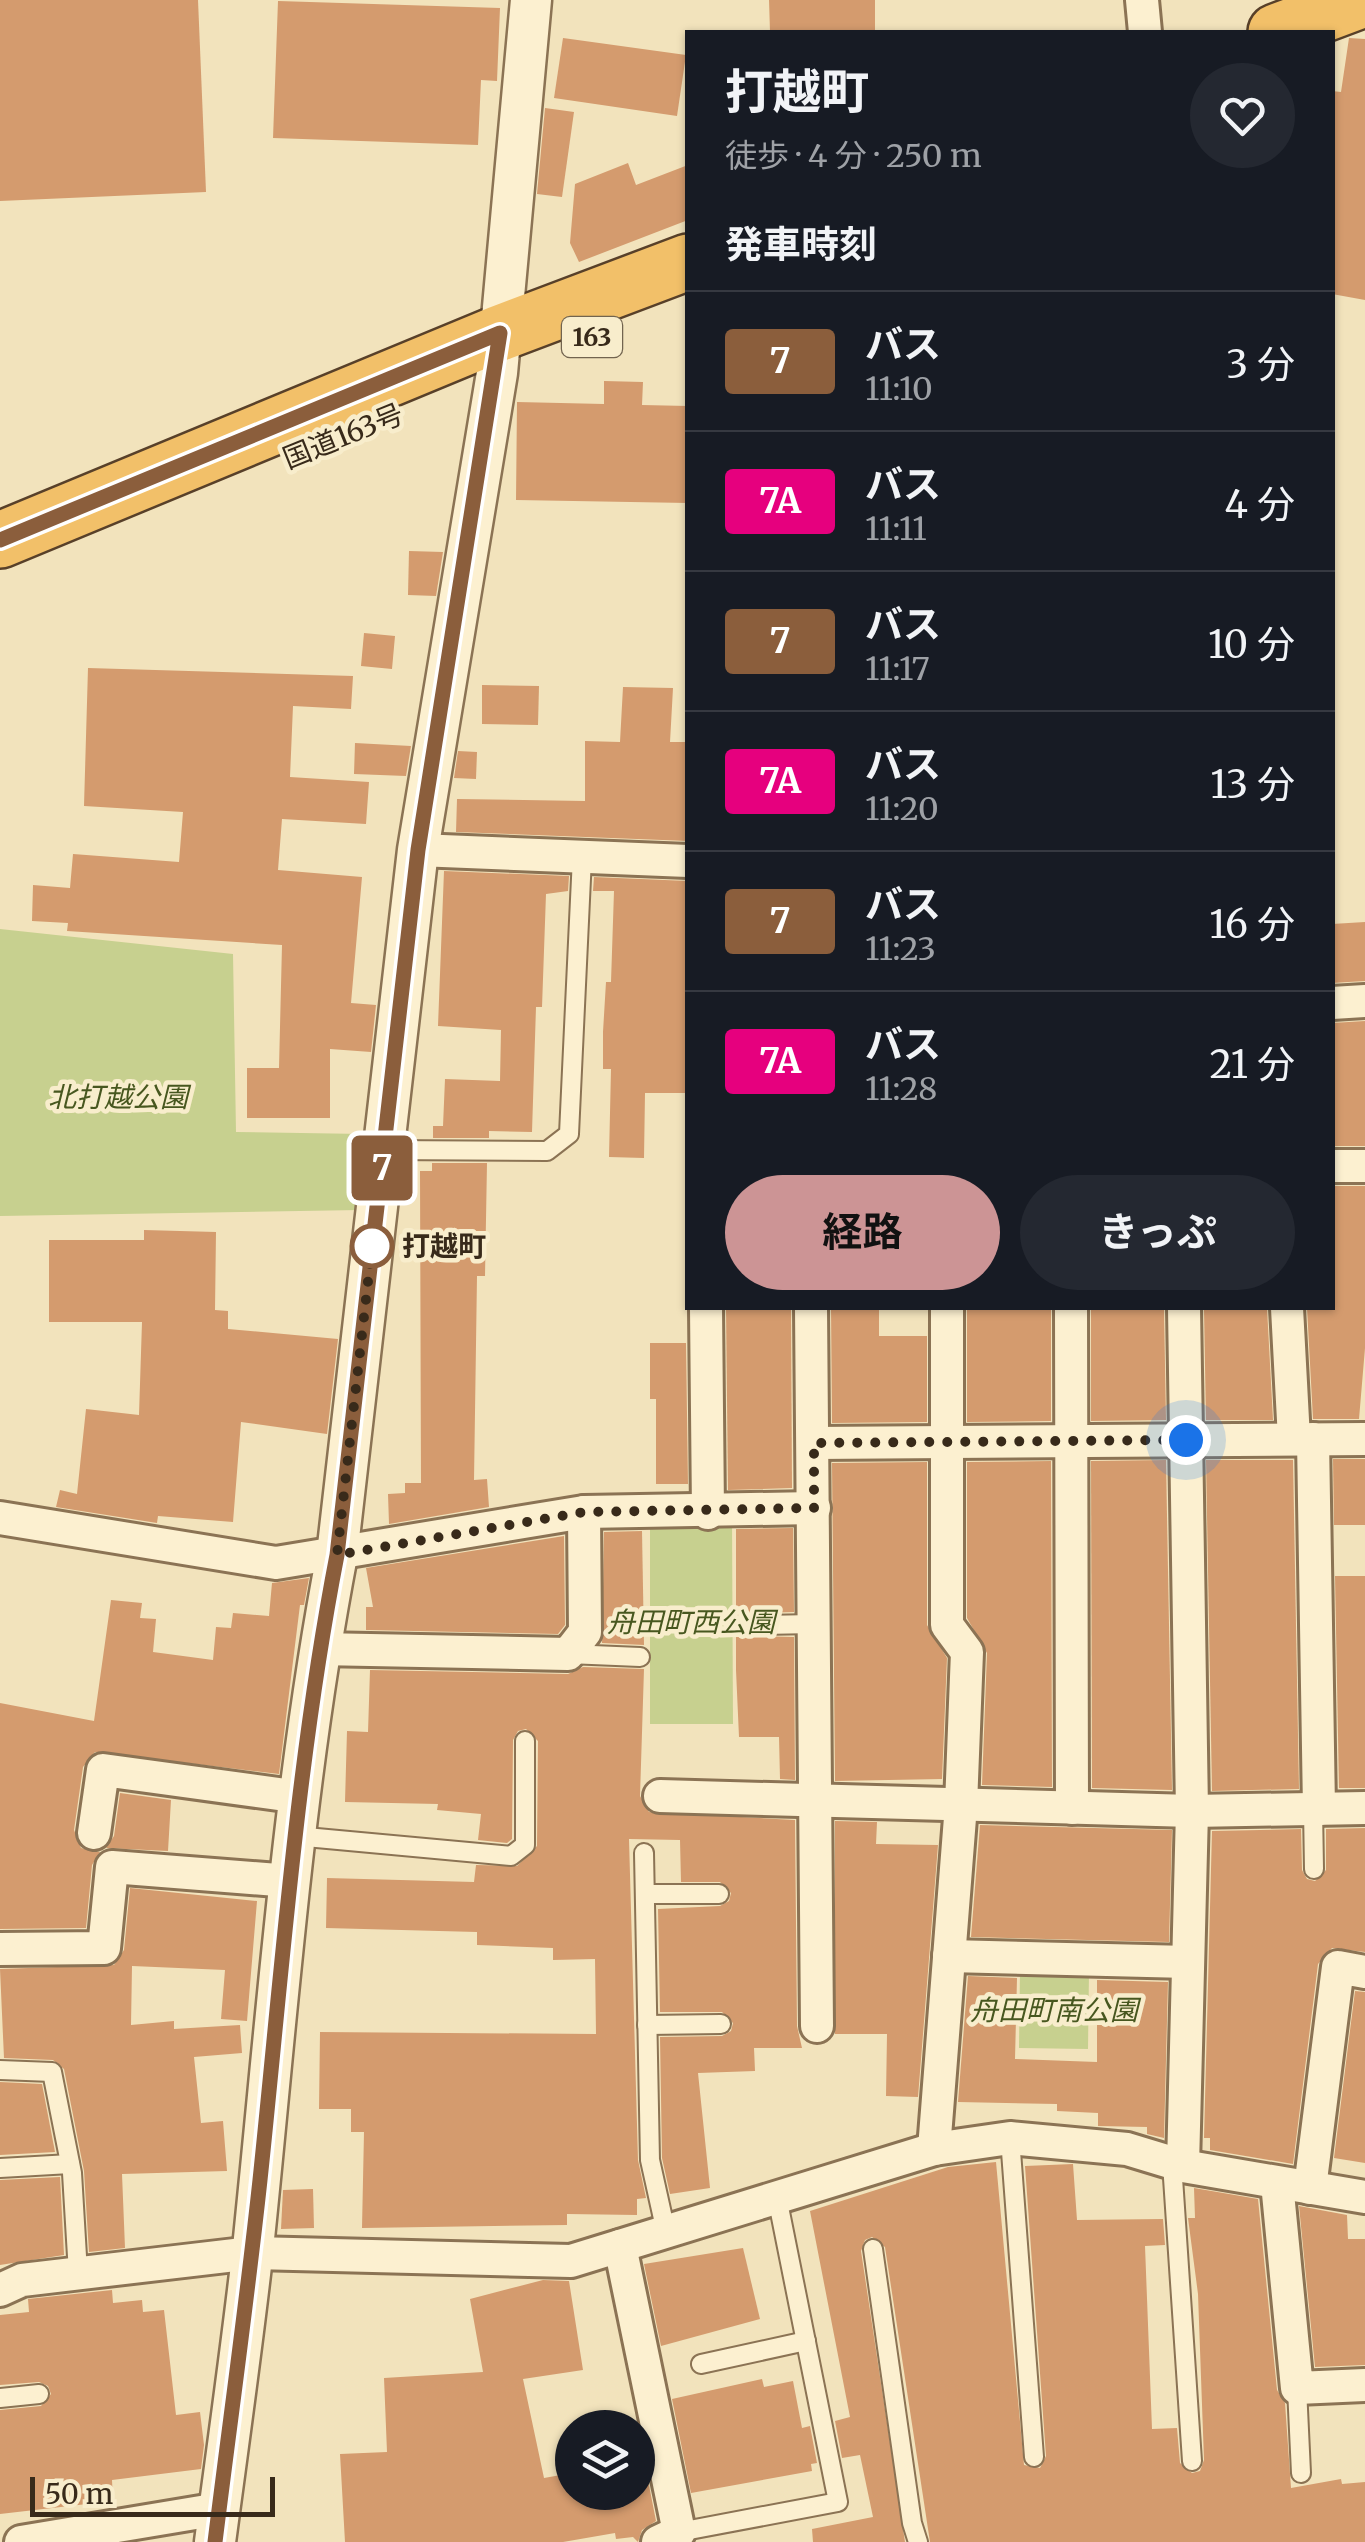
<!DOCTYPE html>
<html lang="ja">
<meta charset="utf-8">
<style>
:root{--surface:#171b24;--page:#242831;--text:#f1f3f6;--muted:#9ea1a6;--line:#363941;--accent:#cc9495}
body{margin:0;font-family:Merriweather,"Noto Sans JP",serif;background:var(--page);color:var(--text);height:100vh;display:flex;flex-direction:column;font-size:38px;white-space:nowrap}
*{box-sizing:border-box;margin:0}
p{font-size:32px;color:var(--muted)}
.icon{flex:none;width:55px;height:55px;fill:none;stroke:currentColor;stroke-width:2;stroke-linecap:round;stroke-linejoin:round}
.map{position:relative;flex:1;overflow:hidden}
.details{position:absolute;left:685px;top:30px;width:650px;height:1280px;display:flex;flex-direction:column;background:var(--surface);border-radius:0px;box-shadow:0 2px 8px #0004}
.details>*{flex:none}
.badge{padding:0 20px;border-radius:8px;font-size:35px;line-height:65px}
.buttons{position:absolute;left:555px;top:2410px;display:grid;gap:20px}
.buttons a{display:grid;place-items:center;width:100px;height:100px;border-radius:50%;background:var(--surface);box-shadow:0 2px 8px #0004;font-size:50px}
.scale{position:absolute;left:30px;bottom:25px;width:245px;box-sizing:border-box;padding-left:10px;border:5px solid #382a1a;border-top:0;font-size:28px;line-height:35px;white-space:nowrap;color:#382a1a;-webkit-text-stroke:8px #f8edcc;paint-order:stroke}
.you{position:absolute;width:50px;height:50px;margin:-25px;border:8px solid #fff;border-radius:50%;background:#1a73e8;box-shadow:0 0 0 15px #1a73e833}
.map>.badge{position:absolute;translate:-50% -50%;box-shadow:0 0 0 5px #fff}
h2{padding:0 40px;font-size:38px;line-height:90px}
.round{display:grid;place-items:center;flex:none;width:105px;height:105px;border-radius:52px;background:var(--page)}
.summary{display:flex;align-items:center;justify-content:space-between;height:170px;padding:0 40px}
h1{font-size:48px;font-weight:700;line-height:75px}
.action{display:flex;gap:20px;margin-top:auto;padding:20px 40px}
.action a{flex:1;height:115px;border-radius:60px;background:var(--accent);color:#111;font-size:40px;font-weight:700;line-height:115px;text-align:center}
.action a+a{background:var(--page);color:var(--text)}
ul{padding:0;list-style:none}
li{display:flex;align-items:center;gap:30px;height:140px;padding:0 40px;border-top:2px solid var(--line)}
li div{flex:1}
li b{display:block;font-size:38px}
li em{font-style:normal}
li .badge{min-width:110px;font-weight:700;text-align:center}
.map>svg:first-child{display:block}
</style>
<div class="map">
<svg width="1365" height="2542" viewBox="0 0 1365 2542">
<rect width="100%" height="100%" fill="#f2e3bc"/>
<g fill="#c7d08f">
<path d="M0 929 233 954 236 1132 364 1134 360 1210 0 1216Z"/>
<path d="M650 1520H732L733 1724H650Z"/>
<path d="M1020 1971H1089L1088 2049 1019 2048Z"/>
</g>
<g fill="#d49b6e">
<path d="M0 0H198L206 192 0 201Z"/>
<path d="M769 0H875V32H770Z"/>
<path d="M278 1 500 8 497 81 481 80 478 145 273 138Z"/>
<path d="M563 38 686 55 677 116 554 98Z"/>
<path d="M1349 38 1365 39V300L1332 294V91L1341 92Z"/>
<path d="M545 108 574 112 562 197 537 194Z"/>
<path d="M628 163 636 185 688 165V220L579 262 570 243 575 184Z"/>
<path d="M604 381 643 382 642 405 688 406V503L516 500 517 402 604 404Z"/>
<path d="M409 551 443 552 436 596 408 595Z"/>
<path d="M364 633 395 636 392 669 361 666Z"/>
<path d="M88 668 353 676 351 709 293 706 290 777 369 782 366 824 282 819 278 870 362 877 351 1003 376 1005 371 1052 330 1049V1118H247V1068H279L282 945 67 931 68 923 32 921 33 885 70 888 73 854 179 862 183 812 84 806Z"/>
<path d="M482 685 539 686 538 725 482 724Z"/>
<path d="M623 687 673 688 670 742H688V841L456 832 457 799 585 801V741L620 742Z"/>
<path d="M355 743 411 746 406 776 354 774Z"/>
<path d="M458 751 477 752 476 779 454 778Z"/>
<path d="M444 871 569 876 568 891 546 894 542 1007H536L532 1132 489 1131V1138H433V1126H443L445 1079 500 1081 501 1030 438 1026Z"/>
<path d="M594 877 688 881V1093H645L644 1158 609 1157 611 1069H603V1032L606 982H611L614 891H593Z"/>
<path d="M1365 922V981L1332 983V924Z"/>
<path d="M1365 1021V1146H1332V1023Z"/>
<path d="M432 1163H487L485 1276H477L474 1480 487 1479 489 1507 389 1524 388 1494 405 1493V1483H421L420 1171H432Z"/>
<path d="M1333 1186H1365V1348L1359 1419H1313L1307 1308H1332Z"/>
<path d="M144 1230 216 1232 215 1310 228 1311V1329L338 1339 327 1434 241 1422 233 1522 158 1516 157 1523 56 1507 60 1490 77 1494 86 1409 139 1415 142 1322H49V1240H144Z"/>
<path d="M726 1308H791L792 1488 728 1490Z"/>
<path d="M831 1308H879V1336H927V1422L832 1423Z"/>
<path d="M967 1308H1051V1421L967 1422Z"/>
<path d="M1091 1308 1164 1310 1166 1420 1091 1421Z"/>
<path d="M1245 1308H1267L1273 1420H1206L1204 1310Z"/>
<path d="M650 1343H686L688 1484H656V1399H650Z"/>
<path d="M1333 1459H1365V1525H1334Z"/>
<path d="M1166 1460 1172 1790 1092 1788 1091 1461Z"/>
<path d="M1206 1460H1293L1299 1789 1212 1791Z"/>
<path d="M1051 1461 1052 1787 982 1785 987 1653 967 1618V1462Z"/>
<path d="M927 1462V1625L947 1658 942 1779 835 1781 832 1463Z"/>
<path d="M793 1528 794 1612 760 1613 749 1624 756 1636 794 1637 795 1780 780 1779 779 1737H739L736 1670V1529Z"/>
<path d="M642 1531 644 1645 602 1643 604 1532Z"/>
<path d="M564 1536 565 1625 558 1634 366 1630V1607H373L366 1568Z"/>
<path d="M1335 1576H1365V1788H1339Z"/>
<path d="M309 1578 304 1605H300L279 1774 95 1752 83 1767 74 1830 81 1848 100 1852 92 1865 86 1928 0 1929V1703L94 1721 111 1600 142 1603 140 1618 156 1619 153 1652 213 1660 216 1627 231 1628 233 1613 269 1616 272 1583Z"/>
<path d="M583 1667 644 1669 640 1796 649 1812 795 1820 797 2026 802 2048H754L755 2071 698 2073 710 2188 670 2194 662 2158 660 2037 722 2036 731 2031 733 2023 722 2012H660L658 1909 720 1906 729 1901 731 1893 720 1882H681L680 1840 629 1839 638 2160 646 2198 637 2199V2215L567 2214V2225L362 2228 364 2132H351V2109H319L320 2032 596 2034 595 1959 553 1960V1948L477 1945V1932L326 1928 327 1878 474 1882 476 1865 517 1866 537 1846 538 1741 526 1729 518 1731 513 1740 512 1839 507 1843 478 1840 481 1814 437 1810 438 1804 345 1802 347 1731 368 1732 370 1670 568 1674Z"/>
<path d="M120 1793 171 1800 168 1851 106 1848 114 1836Z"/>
<path d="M835 1821 877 1822 876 1844 938 1845 918 2097 886 2096 887 2034H835Z"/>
<path d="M980 1825 1172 1830 1169 1942 971 1937Z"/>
<path d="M1365 1828V1952L1332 1948 1318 1964 1293 2164 1210 2150V2138H1204L1212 1831 1301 1829 1302 1870 1307 1879 1315 1881 1326 1870V1829Z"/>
<path d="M130 1888 257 1901 247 2021 221 2019 225 1970 132 1966 131 2025 174 2021V2029L240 2025 242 2053 194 2057 201 2123 223 2121 227 2171 122 2174 125 2248 89 2252 84 2171 64 2069 53 2060 4 2058 0 1969 114 1965 124 1950Z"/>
<path d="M968 1976 1017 1978 1015 2059 1097 2062V1980L1168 1982 1164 2138 1147 2134V2127L1098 2126V2113L1057 2111V2104L958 2102Z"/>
<path d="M1355 1991 1365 1992V2163L1334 2158Z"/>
<path d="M0 2082 42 2084 55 2152 0 2155Z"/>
<path d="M996 2162 1024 2465 1040 2468 1046 2456 1025 2166 1073 2164 1077 2220 1163 2219 1165 2245 1145 2246 1152 2429 1177 2428 1180 2463 1192 2473 1200 2471 1204 2460 1198 2294 1188 2218H1195L1194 2188 1258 2199 1277 2390 1285 2403 1291 2488 1341 2479 1342 2484 1365 2482V2542H930L885 2247 872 2237 865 2240 861 2251 905 2542H813L812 2529 873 2517 860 2455 842 2458 835 2421 850 2417 810 2211 948 2167Z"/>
<path d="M60 2177 64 2255 0 2265V2180Z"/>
<path d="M313 2189 314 2228 281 2229 283 2190Z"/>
<path d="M1299 2206 1347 2215 1348 2239H1365V2365L1315 2367Z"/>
<path d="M743 2248 760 2319 661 2346 644 2264Z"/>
<path d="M543 2280 569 2281 583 2370 523 2379 544 2478 572 2473V2492H638V2461L644 2460 656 2521 642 2530 638 2542 633 2537 616 2539 615 2533 563 2542H345L340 2454 387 2452 384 2378 483 2372 470 2299Z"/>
<path d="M112 2290 113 2303 142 2300 143 2312 164 2310 176 2415 200 2412 204 2445 201 2469 112 2480 113 2501 0 2514V2410L41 2406 51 2394 48 2386 39 2382 0 2385V2315L29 2312 28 2299Z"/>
<path d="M762 2379 764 2387 793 2381 802 2428 810 2426 817 2463 811 2464 812 2471 691 2493 672 2399Z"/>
</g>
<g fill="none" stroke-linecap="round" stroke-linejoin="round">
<g stroke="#8b7354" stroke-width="22">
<g id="service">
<path d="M384 1150 547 1151 569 1134 582 857"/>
<path d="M761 1625 814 1624"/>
<path d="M568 1654 640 1657"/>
<path d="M1313 1809 1314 1869"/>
<path d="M295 1836 511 1856 525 1845V1741"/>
<path d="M644 1853 650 2160 666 2232"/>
<path d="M645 1894H719"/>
<path d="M647 2025 721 2024"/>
<path d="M0 2070 52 2072 72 2173 78 2273"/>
<path d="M1010 2138 1034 2457"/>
<path d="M1172 2163 1192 2461"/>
<path d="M0 2168 70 2164"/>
<path d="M873 2249 912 2523 918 2542"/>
<path d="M701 2364 806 2341"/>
<path d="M1297 2388 1301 2473"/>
<path d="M0 2398 39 2394"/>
<path d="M679 2532 838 2502 777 2197"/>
</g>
</g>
<g stroke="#8b7354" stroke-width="38">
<g id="minor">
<path d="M1142 0 1145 32"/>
<path d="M418 850 688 861"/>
<path d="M1332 1003 1365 1001"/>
<path d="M1332 1166H1365"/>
<path d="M706 1308 708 1513"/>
<path d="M811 1308 817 2026"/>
<path d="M1071 1308 1072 1808"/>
<path d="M1287 1308 1294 1439"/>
<path d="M1313 1439 1319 1809"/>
<path d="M814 1443 1365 1439"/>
<path d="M0 1518 276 1563 584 1512 814 1508"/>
<path d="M319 1649 568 1654 585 1632 584 1512"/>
<path d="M660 1796 1192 1811 1365 1808"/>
<path d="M94 1833 103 1770 300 1797"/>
<path d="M0 1949 104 1948 112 1867 290 1881"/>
<path d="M949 1956 1188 1962"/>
<path d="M934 2149 961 1805 967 1652 947 1625V1308"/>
<path d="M1183 2166 1192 1811 1184 1308"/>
<path d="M1277 2183 1297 2388 1365 2385"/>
<path d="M1310 2188 1338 1967 1365 1972"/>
<path d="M620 2246 679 2532 658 2542"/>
<path d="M0 2290 22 2280 252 2253 571 2261 934 2149 1010 2138 1127 2149 1183 2166 1365 2197"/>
<path d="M21 2542 219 2509"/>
</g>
</g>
<g stroke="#8b7354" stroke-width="45">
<path id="tertiary" d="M215 2542C228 2444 242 2346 253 2248 277 2017 293 1784 337 1555L418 850 497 373 531 0"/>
</g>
<g stroke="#584029" stroke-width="60">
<g id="trunk">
<path d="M1276 32 1361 0"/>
<path d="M0 540 500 333 688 262"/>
</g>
</g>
<use href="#service" stroke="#fcf0d0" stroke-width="18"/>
<use href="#minor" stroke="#fcf0d0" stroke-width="32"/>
<use href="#tertiary" stroke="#fcf0d0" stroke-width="40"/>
<use href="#trunk" stroke="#f2c069" stroke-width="55"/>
</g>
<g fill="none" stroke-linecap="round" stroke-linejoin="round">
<g stroke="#fff" stroke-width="22">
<path id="line" d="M0 540 500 333 418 850 337 1555C297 1761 282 1971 260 2180 247 2301 230 2421 215 2542"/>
</g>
<use href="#line" stroke="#8b5e3c" stroke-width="15"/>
<path stroke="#382a1a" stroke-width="10" stroke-dasharray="0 18" d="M372 1246 337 1555 584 1512 814 1508V1443L1186 1440"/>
</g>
<circle fill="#fff" stroke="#8b5e3c" stroke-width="5" cx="372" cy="1246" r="20"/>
<g text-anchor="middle" stroke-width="9" stroke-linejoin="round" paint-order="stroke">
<rect fill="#f8edcc" stroke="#72644f" stroke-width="2.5" x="562" y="317" width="60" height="40" rx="8"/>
<g font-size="25" font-weight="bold" fill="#382a1a">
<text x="592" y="346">163</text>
</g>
<g font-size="28" fill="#382a1a" stroke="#f8edcc">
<text transform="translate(343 436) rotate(-22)" y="10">国道163号</text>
</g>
<g font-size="28" font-style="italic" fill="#47571f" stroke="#f8edcc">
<text x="118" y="1107">北打越公園</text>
<text x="691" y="1632">舟田町西公園</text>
<text x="1054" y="2020">舟田町南公園</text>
</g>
<g font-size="28" font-weight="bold" fill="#382a1a" stroke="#f8edcc" text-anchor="start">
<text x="402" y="1256">打越町</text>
</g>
</g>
</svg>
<div class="buttons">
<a><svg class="icon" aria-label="layers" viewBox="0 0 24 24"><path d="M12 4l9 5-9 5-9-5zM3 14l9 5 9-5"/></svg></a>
</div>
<div class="scale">50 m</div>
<div class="you" style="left:1186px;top:1440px"></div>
<b class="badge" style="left:382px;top:1168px;background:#8b5e3c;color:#fff">7</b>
<section class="details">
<div class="summary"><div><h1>打越町</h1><p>徒歩 · 4 分 · 250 m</p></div><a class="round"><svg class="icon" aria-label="heart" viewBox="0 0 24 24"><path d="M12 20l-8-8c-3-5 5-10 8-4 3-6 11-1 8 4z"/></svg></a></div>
<h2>発車時刻</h2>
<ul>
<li><span class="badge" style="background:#8b5e3c;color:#fff">7</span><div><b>バス</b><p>11:10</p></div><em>3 分</em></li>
<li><span class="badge" style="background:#e6007e;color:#fff">7A</span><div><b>バス</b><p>11:11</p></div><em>4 分</em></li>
<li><span class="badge" style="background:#8b5e3c;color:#fff">7</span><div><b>バス</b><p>11:17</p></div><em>10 分</em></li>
<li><span class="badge" style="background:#e6007e;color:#fff">7A</span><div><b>バス</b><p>11:20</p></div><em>13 分</em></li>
<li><span class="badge" style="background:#8b5e3c;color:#fff">7</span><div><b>バス</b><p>11:23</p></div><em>16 分</em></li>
<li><span class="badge" style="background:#e6007e;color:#fff">7A</span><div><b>バス</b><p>11:28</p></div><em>21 分</em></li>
</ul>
<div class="action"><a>経路</a><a>きっぷ</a></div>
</section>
</div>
